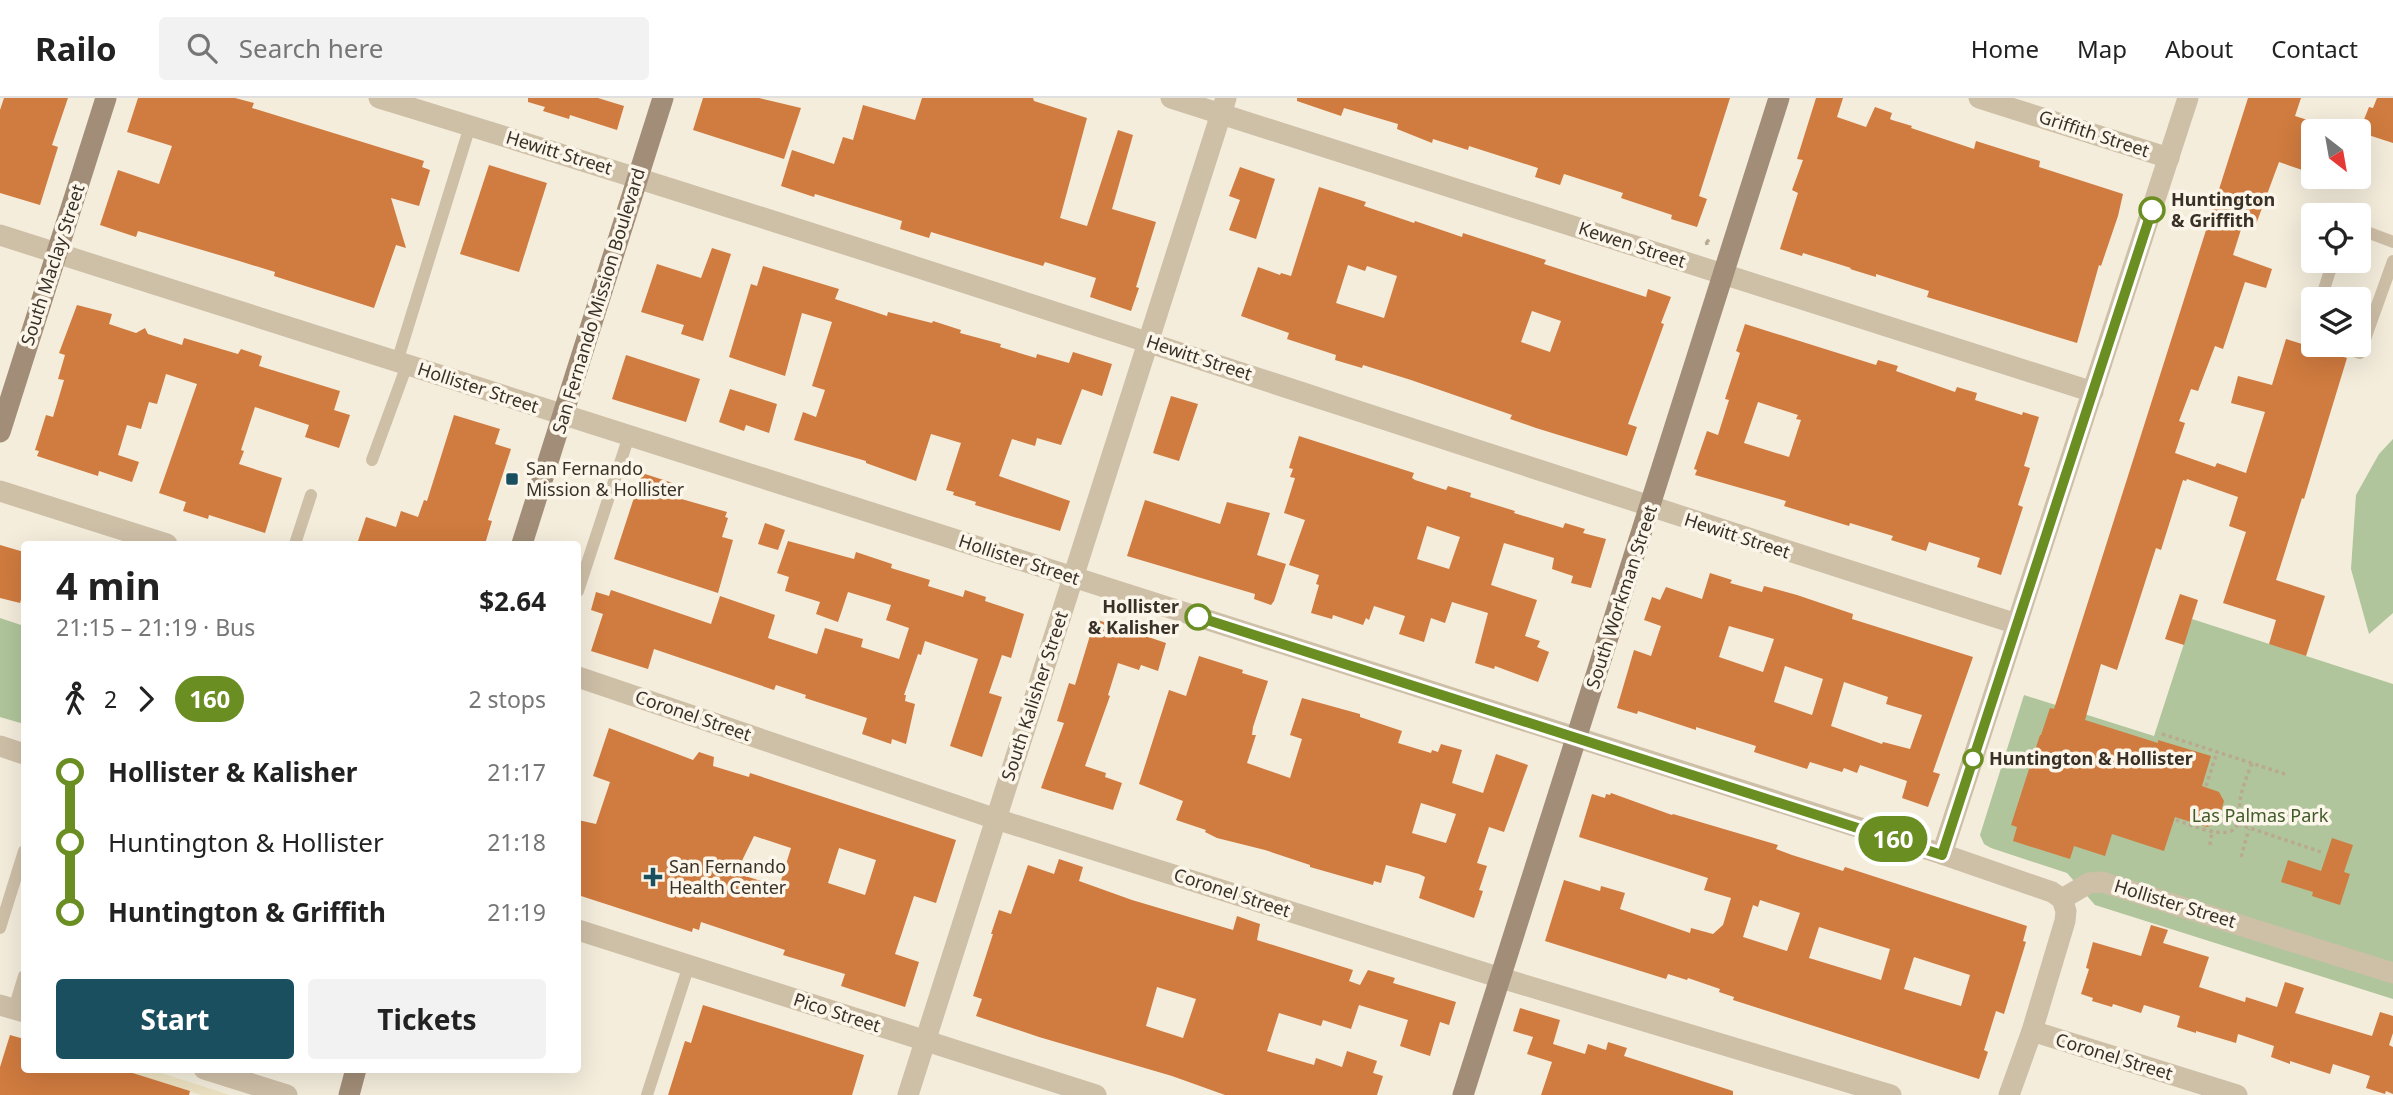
<!DOCTYPE html>
<meta charset="utf-8">
<style>
:root{--surface:#fff;--page:#f2f2f2;--text:#222;--muted:#767676;--line:#e0e0e0;--accent:#1a4f5f}
body{margin:0;font-family:"Noto Sans",sans-serif;background:var(--page);color:var(--text);height:100vh;display:flex;flex-direction:column;font-size:26px;white-space:nowrap}
*{box-sizing:border-box;margin:0}
p{font-size:23px;color:var(--muted)}
.icon{flex:none;width:38px;height:38px;fill:none;stroke:currentColor;stroke-width:2;stroke-linecap:round;stroke-linejoin:round}
.map{position:relative;flex:1;overflow:hidden}
.details{position:absolute;left:21px;top:443px;width:560px;height:532px;display:flex;flex-direction:column;background:var(--surface);border-radius:7px;box-shadow:0 7px 28px #0002}
.details>*{flex:none}
.badge{padding:0 14px;border-radius:23px;font-size:24px;line-height:46px}
.needle{width:46px;rotate:149deg}
.tools{position:absolute;left:2301px;top:21px;display:grid;gap:14px}
.tools a{display:grid;place-items:center;width:70px;height:70px;border-radius:7px;background:var(--surface);box-shadow:0 7px 28px #0002;font-size:35px}
.map>.badge{position:absolute;translate:-50% -50%;box-shadow:0 0 0 4px #fff}
.legs{display:flex;align-items:center;gap:10px;height:77px;padding:0 35px;font-size:23px}
.legs p{margin-inline-start:auto}
.summary{display:flex;align-items:center;justify-content:space-between;height:119px;padding:0 35px}
h1{font-size:38px;font-weight:700;line-height:52px}
.button{display:flex;gap:14px;margin-top:auto;padding:14px 35px}
.button a{flex:1;height:80px;border-radius:7px;background:var(--accent);color:#fff;font-size:28px;font-weight:700;line-height:80px;text-align:center}
.button a+a{background:var(--page);color:var(--text)}
ul{padding:0 35px;list-style:none}
li{display:flex;align-items:center;gap:24px;height:70px;font-size:26px}
li i{display:grid;place-items:center;width:10px;height:100%;margin:0 9px;background:currentColor}
li i::after{content:'';width:18px;height:18px;margin:-9px;border:5px solid;border-radius:50%;background:var(--surface)}
li p{margin-inline-start:auto}
li:first-child i{background:linear-gradient(#0000 50%,currentColor 0)}
li:last-child i{background:linear-gradient(currentColor 50%,#0000 0)}
header{display:flex;align-items:center;gap:42px;box-sizing:border-box;height:98px;padding:0 35px;background:var(--surface);border-bottom:2px solid var(--line)}
header strong{font-size:33px}
nav{display:flex;gap:38px;margin-inline-start:auto;font-size:24px}
.search{width:490px;height:63px;background:var(--page);display:flex;align-items:center;gap:18px;box-sizing:border-box;padding:0 24px;border-radius:7px;color:var(--muted);font-size:26px}
.map>svg:first-child{display:block}
</style>
<header>
<strong>Railo</strong>
<div class="search"><svg class="icon" aria-label="search" viewBox="0 0 24 24"><circle cx="10" cy="10" r="6"/><path d="M15 15l6 6"/></svg>Search here</div>
<nav><a>Home</a><a>Map</a><a>About</a><a>Contact</a></nav>
</header>
<div class="map">
<svg width="2393" height="997" viewBox="0 0 2393 997">
<rect width="100%" height="100%" fill="#f4eddc"/>
<g fill="#b0c59b">
<path d="M2393 341V515L2369 536 2351 471 2356 397 2379 356Z"/>
<path d="M0 520 24 528V626L0 619Z"/>
<path d="M2192 521 2393 586V901L2095 807 2067 775 1991 750 1984 746 1980 737 2024 597 2154 638Z"/>
</g>
<path fill="#ede2c2" d="M120 971H149L230 997H201Z"/>
<g fill="#d07b3f" fill-rule="evenodd">
<path d="M4 0H68L52 47 58 49 40 107 0 95V12Z"/>
<path d="M138 0H235L254 5 252 10 424 63 422 69 430 72 419 108 391 100 406 150 396 147 374 210 274 178 275 174 236 162 138 133 136 139 100 127 118 72 159 86 172 48 127 34Z"/>
<path d="M528 0H598L624 8 617 32 570 17 569 21 543 13 545 9 528 4Z"/>
<path d="M703 0H759L801 10 784 61 693 32Z"/>
<path d="M922 0H1033L1034 3 1087 20 1060 120 1087 128 1118 32 1133 37 1112 111 1156 124 1136 189 1139 190 1131 213 1090 199 1096 180 1045 164 1043 168 931 134 929 140 900 131 902 123 815 96 814 99 781 88 792 52 834 66 843 39 853 42 863 7 915 22Z"/>
<path d="M1297 0H1730L1699 98 1707 101 1697 129 1671 121 1672 117 1621 100 1623 95 1564 76 1560 87 1535 79 1538 70 1469 48 1468 52 1433 41 1432 45 1397 31 1398 26 1344 10 1341 18 1297 3Z"/>
<path d="M1816 0H1843L1837 19 1866 29 1875 9 1892 15 1890 21 1892 22 1912 28 1911 30 1974 51 1976 43 2040 63 2039 69 2123 96 2118 118 2101 168 2099 167 2077 245 1927 199 1929 193 1876 176V179L1850 171 1851 170 1803 155 1802 158 1780 151 1798 95 1792 92 1803 62 1797 61Z"/>
<path d="M2248 0H2301L2295 18 2314 24V76L2279 64 2255 129 2243 125 2233 157 2272 171 2266 190 2245 184 2223 251 2215 248 2198 293 2191 291 2179 323 2185 325 2175 355 2215 369 2217 365 2246 375 2265 314 2231 305 2238 278 2272 287 2286 241 2347 260 2304 401 2302 400 2276 482 2325 498 2306 558 2269 546 2276 522 2223 505 2246 434 2229 428 2238 399 2187 381 2186 383 2183 382 2161 452 2156 450 2117 572 2101 566 2085 622 2158 645V642L2211 658 2202 688 2219 694 2224 703 2218 725 2207 729 2175 719 2164 753 2112 736 2105 758 2074 748 2070 761 2013 743 2017 729 2011 727 2040 637H2041L2050 610 2054 611Z"/>
<path d="M2377 0H2393V45L2359 34 2369 9 2373 10Z"/>
<path d="M489 67 547 85 519 174 460 156Z"/>
<path d="M1240 69 1275 81 1256 141 1229 132 1240 102 1229 98Z"/>
<path d="M1319 89 1366 104 1364 108 1414 125 1415 123 1462 139 1463 135 1546 162 1544 166 1646 199 1648 191 1671 199 1661 225 1664 226 1628 326 1637 329 1627 358 1536 330 1510 321 1512 317 1411 282 1363 267 1362 270 1335 262 1336 257 1287 241 1289 235 1241 218 1258 169 1280 177 1281 175 1291 178ZM1348 167 1365 173 1367 168 1397 178 1384 220 1336 205ZM1532 213 1561 223 1550 254 1521 244Z"/>
<path d="M712 150 731 156 703 243 681 236 684 227 641 214 657 166 701 180Z"/>
<path d="M763 168 839 191 835 201 887 218 888 214 932 225 933 223 961 232 960 235 1001 246 1000 249 1036 260 1037 256 1069 265 1073 254 1112 266 1102 298 1082 291 1061 347 1037 340 1035 348 1012 341 999 378 1070 403 1060 433 975 407 976 404 953 397 954 394 946 392 961 345 931 336 916 383 866 365V363L794 342 803 314 816 319 825 292 812 288 832 224 802 215 785 278 729 259 751 186 757 188Z"/>
<path d="M77 207 112 216 109 226 136 235 145 230 148 236 182 247 184 240 238 256 241 251 262 258 259 268 340 293 334 312 350 317 339 350 305 339 309 327 255 309 241 352 244 353 239 366 282 380 265 435 209 417 208 421 183 413 186 404 159 395 197 286 166 276 157 306 149 304 141 331 127 327 118 357 139 364 132 384 99 373 98 378 37 358 39 353 35 352 46 317 53 319 64 282 58 281 65 257 59 255Z"/>
<path d="M1745 226 1876 267 1878 262 1898 268 1896 273 1955 294 1957 289 1977 295 1975 302 2022 317 2023 314 2039 319 2024 368 2030 370 2018 407 2023 409 2001 477 1977 469 1980 460 1929 444 1926 453 1891 442 1893 438 1850 425 1849 428 1784 408 1786 403 1695 377 1697 372 1694 371 1707 333 1718 337 1729 302 1725 301 1740 255 1736 253ZM1758 304 1798 317 1796 321 1801 322 1789 359 1744 345Z"/>
<path d="M626 257 700 281 686 324 612 301Z"/>
<path d="M730 291 777 306 769 335 746 327 744 333 719 324Z"/>
<path d="M1171 298 1198 306 1179 363 1153 355Z"/>
<path d="M454 317 500 331 495 346 511 351 488 422 492 423 485 446H357L366 419 396 429 401 413 418 419 424 402 427 403Z"/>
<path d="M1299 338 1414 375 1412 380 1415 382 1446 392 1448 388 1471 395 1470 399 1515 413 1514 415 1563 430 1565 425 1585 431 1583 435 1606 441 1591 490 1571 485 1573 478 1552 471 1554 460 1504 445 1491 487 1537 502 1525 538 1540 543 1537 549 1549 554 1538 584 1495 568 1494 571 1475 565 1488 515 1452 504 1445 525 1431 520 1424 544 1399 536 1405 518 1374 508 1369 522 1366 520 1363 527 1333 517 1332 521 1311 515 1319 487 1316 486 1319 477 1289 467 1305 422 1284 415 1295 380 1290 379 1293 371 1289 370ZM1427 428 1460 439 1449 471 1417 461Z"/>
<path d="M642 375 682 388 678 400 727 414 725 419 728 420 722 439 733 442 718 495 614 461Z"/>
<path d="M1145 402 1220 426 1227 404 1270 415 1257 457 1286 466 1274 503 1271 507 1254 501 1255 496 1127 458Z"/>
<path d="M765 425 785 432 778 452 758 446Z"/>
<path d="M788 443 854 461 856 454 892 466 891 470 930 482 928 488 963 499 965 492 986 499 985 503 1024 516 1011 560 1002 557 989 595 1002 599 982 659 950 648 978 561 925 543 921 557 918 556 904 597H906L905 603 915 606 906 646 892 641 891 646 862 636 867 620 805 600 806 597 776 587 774 592 654 551 648 571 591 553 603 516 591 512 596 494 609 498 611 492 711 526 720 498 775 517 768 540 817 556 825 530 863 541 861 549 899 561 909 530 886 522 891 507 848 494 838 524 816 516 820 504 785 493 789 479 777 475Z"/>
<path d="M0 447 24 454V492L20 505 0 500Z"/>
<path d="M1710 475 1732 482 1730 485 1762 494 1764 488 1797 497 1853 516 1852 521 1973 559 1933 674 1940 676 1928 709 1902 700 1907 683 1860 667 1857 675 1844 670 1842 674 1810 664 1807 671 1754 654 1756 648 1696 629V632L1638 613 1637 616 1617 610 1634 552 1651 558 1661 528 1644 522 1652 499 1660 502 1666 489 1702 501ZM1729 528 1774 541 1763 574 1719 559ZM1785 568 1823 581 1812 617 1774 604ZM1844 584 1888 599 1886 606 1922 617 1910 651 1883 644 1882 646 1831 628Z"/>
<path d="M2180 496 2198 502 2184 547 2165 541Z"/>
<path d="M1095 521 1166 545 1158 573 1141 567 1139 572 1118 565 1108 597 1110 598 1085 668 1106 675 1105 679 1122 685 1113 712 1041 690 1064 625 1057 623 1069 585 1075 587Z"/>
<path d="M1199 558 1243 572 1242 575 1268 583 1253 629 1252 637H1256L1247 665 1290 680 1302 641 1290 637 1302 600 1360 616V619L1402 633 1398 645 1431 655 1432 652 1438 654 1441 646 1462 652 1452 685 1483 695 1496 656 1528 667 1504 734 1489 729 1477 765 1487 768 1479 792 1483 793 1474 820 1419 800 1425 779 1419 776 1386 767 1381 785 1374 783 1373 787 1310 769V767L1265 752 1217 740 1205 734 1206 732 1176 722 1183 703 1139 686 1169 592 1186 598ZM1421 705 1456 716 1446 745 1412 735Z"/>
<path d="M609 630 693 662 699 654 714 659 713 668 749 679 750 675 956 742 936 805 914 798 895 856 919 864 905 909 841 888 845 876 783 857 785 852 701 824 699 832 693 830 692 834 578 797V722L596 726 610 684 593 678ZM754 738 791 750 779 789 736 775ZM839 750 876 762 865 797 828 785Z"/>
<path d="M1611 695 1672 717 1673 716 1778 747 1776 751 1792 757 1843 773 1845 769 2027 828 2023 843 2026 844 2004 916 1996 913 1984 952 1988 954 1979 981 1733 902 1734 899 1719 894 1720 891 1688 880 1687 882 1668 876 1666 881 1545 843 1564 782 1600 793 1601 788 1625 795 1620 811 1690 835 1691 830 1713 836 1723 827 1731 800 1704 792 1708 780 1579 739 1592 696 1605 700 1606 696 1610 697ZM1760 802 1800 815 1787 853 1743 839 1753 807 1758 809ZM1819 829 1890 851 1881 882 1809 860ZM1914 859 1970 877 1961 908 1904 891Z"/>
<path d="M2332 740 2353 747 2344 774 2350 776 2340 807 2312 798 2313 794 2281 784 2288 762 2321 773Z"/>
<path d="M1059 761 1083 769 1079 783 1132 802 1233 832 1237 818 1260 826 1257 842 1353 872 1349 883 1360 887 1368 872 1395 880 1393 885 1456 904 1449 927 1440 924 1430 958 1400 948 1408 922 1359 907 1351 931 1323 922 1321 928 1279 915 1267 953 1314 967 1316 960 1342 969 1347 953 1377 963 1373 975 1383 978 1377 997H1225L1172 978 1039 939 976 918 982 901 973 898 993 836H991L999 812 1011 816 1028 767 1054 776ZM1157 889 1196 901 1183 940 1146 928Z"/>
<path d="M2151 827 2168 832 2163 845 2209 859 2199 889 2245 904 2246 899 2277 909 2285 884 2304 890 2295 915 2372 938 2380 914 2393 918V935L2389 947 2393 949V996L2386 993 2385 996 2366 990 2370 978 2333 966 2330 976 2290 963V966L2271 959 2274 948 2238 936 2236 945 2196 933V935L2177 929 2180 918 2144 907 2141 915 2113 906 2112 909 2092 903 2093 900 2081 896 2089 871 2086 870 2093 844 2141 858Z"/>
<path d="M703 907 864 957 852 997H668L685 943 691 945Z"/>
<path d="M1520 910 1560 922 1553 946 1585 956 1588 946 1606 952 1608 944 1627 950 1624 958 1733 993V997H1541L1552 964 1527 956 1533 939 1513 933Z"/>
<path d="M10 937 24 941V971H120L190 993 189 997H0V969Z"/>
</g>
<g fill="none" stroke-linecap="round" stroke-linejoin="round">
<g stroke="#baa991" stroke-width="3.5" stroke-dasharray="3.5 3.5" stroke-linecap="butt">
<path d="M1707 147 1706 141 1711 146"/>
<path d="M2162 636 2288 677"/>
<path d="M2206 688 2217 654"/>
<path d="M2176 722C2189 726 2232 746 2238 725 2240 717 2239 706 2241 697 2244 686 2248 675 2252 665"/>
<path d="M2238 726 2321 754"/>
<path d="M2210 747 2212 733"/>
<path d="M2241 759 2249 731"/>
</g>
<g stroke="#cebfa7" stroke-width="12">
<path d="M2359 131 2393 144"/>
<path d="M2321 201 2333 163"/>
<path d="M2314 225 2310 236 2314 237"/>
<path d="M2338 247 2360 255 2393 163"/>
<path d="M397 264 470 28"/>
<path d="M372 362 407 267"/>
<path d="M295 446 311 397"/>
<path d="M578 493 629 338"/>
<path d="M0 830 24 753"/>
<path d="M14 911 24 878"/>
<path d="M647 997 689 867"/>
</g>
<g stroke="#cebfa7" stroke-width="21">
<path d="M379 0C927 167 1470 353 2017 526"/>
<path d="M1171 0 2093 294"/>
<path d="M1979 0 2169 60"/>
<path d="M0 137 1942 756 2052 794 2062 801"/>
<path d="M0 393 167 446"/>
<path d="M578 579 996 721 1501 880 1891 997"/>
<path d="M0 648 24 656"/>
<path d="M1942 756 2188 0"/>
<path d="M2062 801 2089 785 2102 784 2393 875"/>
<path d="M578 832 1096 997"/>
<path d="M0 907 24 914"/>
<path d="M2032 933 2237 997"/>
<path d="M204 971 287 997"/>
<path d="M908 997 1226 0"/>
<path d="M2009 997 2032 933 2065 823 2066 813 2062 801"/>
</g>
<g stroke="#a28e78" stroke-width="21">
<path d="M0 334 106 0"/>
<path d="M522 446 663 0"/>
<path d="M349 997 356 971"/>
<path d="M1463 997 1779 0"/>
</g>
</g>
<g fill="none" stroke-linecap="round" stroke-linejoin="round">
<g stroke="#fff" stroke-width="16">
<path id="line-1" d="M1198 519 1942 757 2152 112"/>
</g>
<use href="#line-1" stroke="#6b8e23" stroke-width="10"/>
</g>
<g fill="#fff" stroke="#6b8e23" stroke-width="3.5">
<circle cx="2152" cy="112" r="12"/>
<circle cx="1198" cy="519" r="12"/>
<circle cx="1973" cy="661" r="9"/>
</g>
<g fill="#1a4f5f" stroke="#fbf6e9" stroke-width="2.5">
<rect x="505" y="374" width="14" height="14" rx="3.5"/>
<path d="M649.5 768.5h7v7h7v7h-7v7h-7v-7h-7v-7h7z"/>
</g>
<g text-anchor="middle" stroke-width="7" stroke-linejoin="round" paint-order="stroke">
<g font-size="18" fill="#393028" stroke="#fbf6e9">
<text transform="translate(2094 36) rotate(18)" y="6">Griffith Street</text>
<text transform="translate(559 55) rotate(17)" y="6">Hewitt Street</text>
<text transform="translate(1632 147) rotate(18)" y="6">Kewen Street</text>
<text transform="translate(53 167) rotate(-72)" y="6">South Maclay Street</text>
<text transform="translate(599 203) rotate(-73)" y="6">San Fernando Mission Boulevard</text>
<text transform="translate(1199 260) rotate(18)" y="6">Hewitt Street</text>
<text transform="translate(478 290) rotate(18)" y="6">Hollister Street</text>
<text transform="translate(1737 438) rotate(18)" y="6">Hewitt Street</text>
<text transform="translate(1019 462) rotate(18)" y="6">Hollister Street</text>
<text transform="translate(1622 499) rotate(-72)" y="6">South Workman Street</text>
<text transform="translate(1035 598) rotate(-72)" y="6">South Kalisher Street</text>
<text transform="translate(693 618) rotate(19)" y="6">Coronel Street</text>
<text transform="translate(1232 795) rotate(18)" y="6">Coronel Street</text>
<text transform="translate(2175 806) rotate(17)" y="6">Hollister Street</text>
<text transform="translate(837 915) rotate(18)" y="6">Pico Street</text>
<text transform="translate(2114 959) rotate(17)" y="6">Coronel Street</text>
</g>
<g font-size="18" font-weight="bold" fill="#393028" stroke="#fbf6e9" text-anchor="start">
<text x="2171" y="108">Huntington<tspan x="2171" dy="21">&amp; Griffith</tspan></text>
<text x="1179" y="515" text-anchor="end">Hollister<tspan x="1179" dy="21">&amp; Kalisher</tspan></text>
<text x="1989" y="667">Huntington &amp; Hollister</text>
</g>
<g font-size="18" fill="#393028" stroke="#fbf6e9" text-anchor="start">
<text x="526" y="377">San Fernando<tspan x="526" dy="21">Mission &amp; Hollister</tspan></text>
<text x="669" y="775">San Fernando<tspan x="669" dy="21">Health Center</tspan></text>
</g>
<g font-size="18" fill="#405a2a" stroke="#fbf6e9">
<text x="2260" y="724">Las Palmas Park</text>
</g>
</g>
</svg>
<div class="tools">
<a><svg class="needle" viewBox="-14 -14 28 28"><path d="M0-13l5 13h-10z" fill="#e53935"/><path d="M0 13l5-13h-10z" fill="#767676"/></svg></a>
<a><svg class="icon" aria-label="locate" viewBox="0 0 24 24"><circle cx="12" cy="12" r="6"/><path d="M12 2v4M12 18v4M2 12h4M18 12h4"/></svg></a>
<a><svg class="icon" aria-label="layers" viewBox="0 0 24 24"><path d="M12 4l9 5-9 5-9-5zM3 14l9 5 9-5"/></svg></a>
</div>
<b class="badge" style="left:1893px;top:741px;background:#6b8e23;color:#fff">160</b>
<section class="details">
<div class="summary"><div><h1>4 min</h1><p>21:15 – 21:19 · Bus</p></div><b>$2.64</b></div>
<div class="legs"><svg class="icon" aria-label="walk" viewBox="0 0 24 24"><circle cx="13" cy="4" r="2"/><path d="M13 8l-2 6 4 7M11 14l-3 7M7 12l3-4h3l4 4"/></svg>2<svg class="icon" aria-label="forward" viewBox="0 0 24 24"><path d="M9 5l7 7-7 7"/></svg><b class="badge" style="background:#6b8e23;color:#fff">160</b><p>2 stops</p></div>
<ul>
<li><i style="color:#6b8e23"></i><b>Hollister &amp; Kalisher</b><p>21:17</p></li>
<li><i style="color:#6b8e23"></i><span>Huntington &amp; Hollister</span><p>21:18</p></li>
<li><i style="color:#6b8e23"></i><b>Huntington &amp; Griffith</b><p>21:19</p></li>
</ul>
<div class="button"><a>Start</a><a>Tickets</a></div>
</section>
</div>
